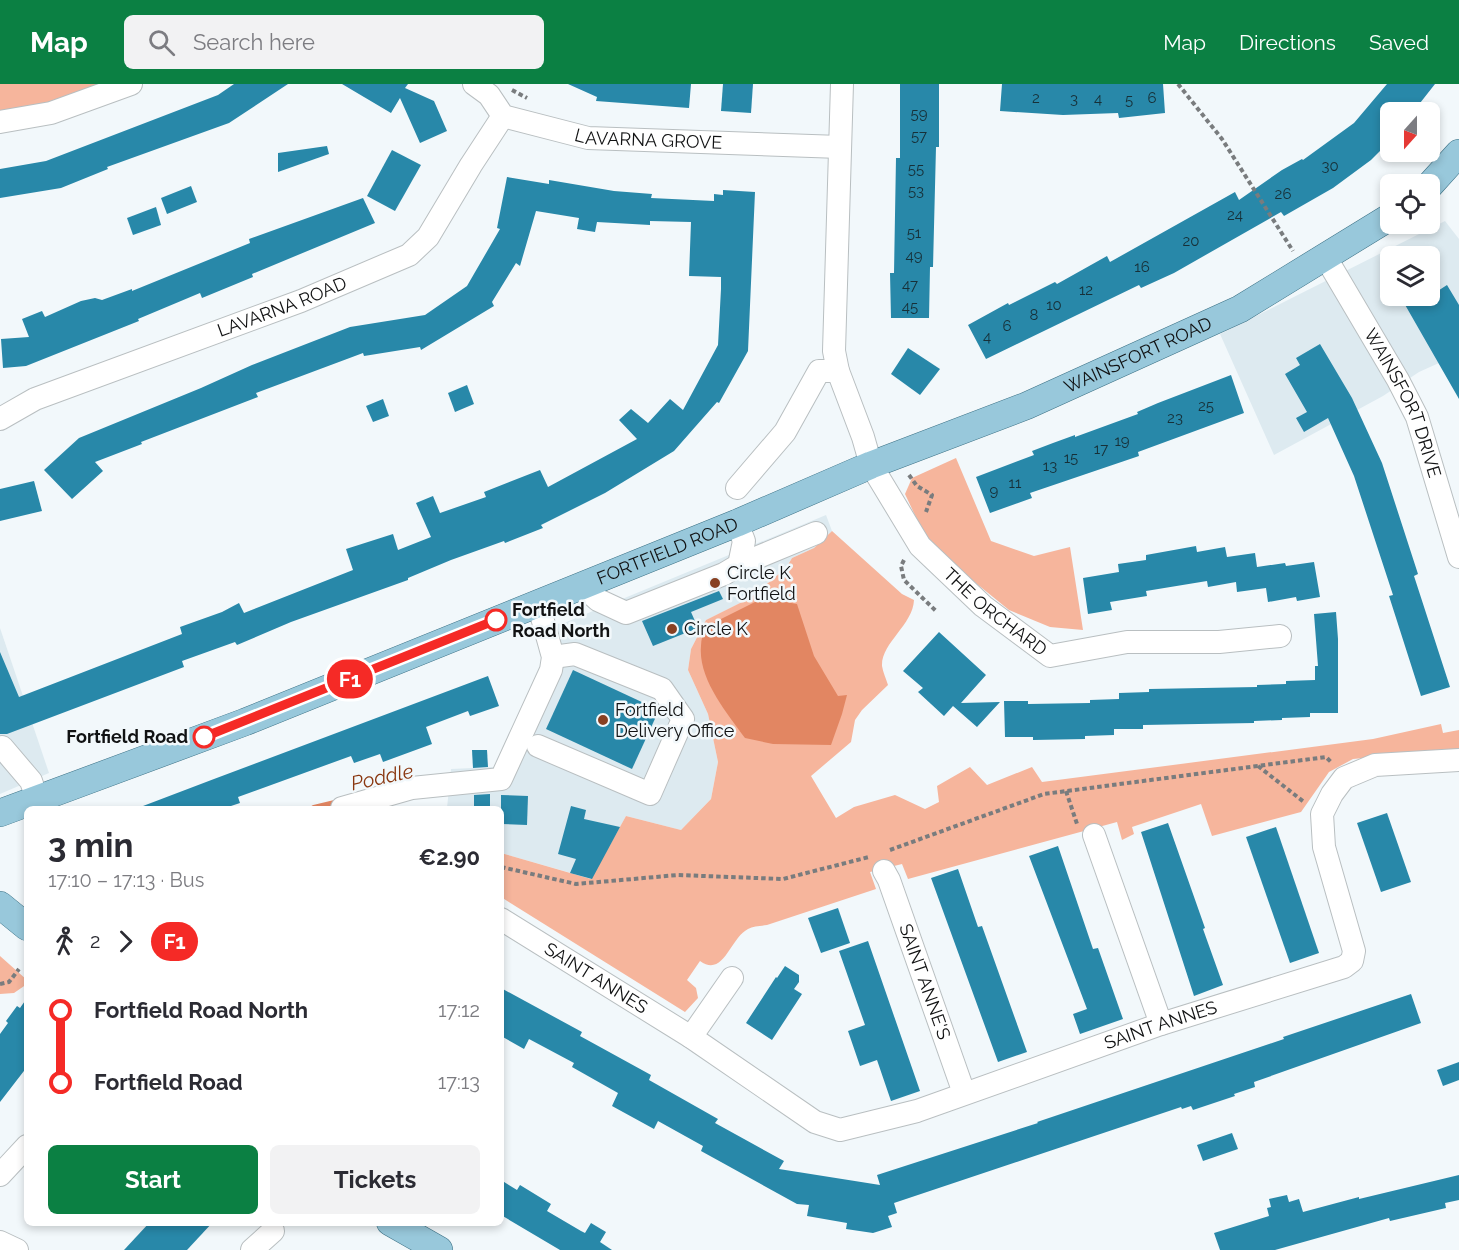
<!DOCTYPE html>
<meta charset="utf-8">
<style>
:root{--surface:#fff;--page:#f2f2f3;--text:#2b2b33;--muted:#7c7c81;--accent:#0b8043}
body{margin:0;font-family:Raleway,sans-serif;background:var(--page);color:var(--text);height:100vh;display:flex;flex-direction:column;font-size:22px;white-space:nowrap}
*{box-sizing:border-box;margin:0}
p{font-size:20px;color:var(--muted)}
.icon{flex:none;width:33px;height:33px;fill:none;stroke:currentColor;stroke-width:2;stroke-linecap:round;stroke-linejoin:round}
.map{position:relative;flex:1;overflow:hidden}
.sheet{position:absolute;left:24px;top:722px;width:480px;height:420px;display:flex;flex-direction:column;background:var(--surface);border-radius:9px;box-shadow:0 3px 9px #0003}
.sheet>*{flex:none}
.badge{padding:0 12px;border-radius:20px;font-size:21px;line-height:39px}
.needle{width:39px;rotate:201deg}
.buttons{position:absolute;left:1380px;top:18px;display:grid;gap:12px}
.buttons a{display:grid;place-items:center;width:60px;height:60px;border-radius:9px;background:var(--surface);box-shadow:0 3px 9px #0003;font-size:30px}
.map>.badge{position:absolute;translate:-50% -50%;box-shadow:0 0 0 3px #fff}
.legs{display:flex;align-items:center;gap:9px;height:66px;padding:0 24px;font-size:20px}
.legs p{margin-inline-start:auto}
.summary{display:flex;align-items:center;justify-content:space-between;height:102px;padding:0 24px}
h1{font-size:33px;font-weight:700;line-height:45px}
.primary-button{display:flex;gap:12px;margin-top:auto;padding:12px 24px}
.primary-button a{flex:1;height:69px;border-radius:9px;background:var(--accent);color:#fff;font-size:24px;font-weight:700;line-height:69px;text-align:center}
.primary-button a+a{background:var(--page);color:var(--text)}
ul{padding:0 24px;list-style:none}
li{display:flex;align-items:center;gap:21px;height:72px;font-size:22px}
li i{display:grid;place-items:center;width:9px;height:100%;margin:0 8px;background:currentColor}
li i::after{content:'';width:15px;height:15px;margin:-8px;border:4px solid;border-radius:50%;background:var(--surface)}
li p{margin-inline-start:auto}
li:first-child i{background:linear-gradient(#0000 50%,currentColor 0)}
li:last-child i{background:linear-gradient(currentColor 50%,#0000 0)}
header{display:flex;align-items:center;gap:36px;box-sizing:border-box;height:84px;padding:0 30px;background:var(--accent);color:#fff}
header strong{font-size:28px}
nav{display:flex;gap:33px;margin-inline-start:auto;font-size:21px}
.search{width:420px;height:54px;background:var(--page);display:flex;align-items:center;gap:15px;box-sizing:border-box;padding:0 21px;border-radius:9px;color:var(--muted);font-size:22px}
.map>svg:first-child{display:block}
</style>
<header>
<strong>Map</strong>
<div class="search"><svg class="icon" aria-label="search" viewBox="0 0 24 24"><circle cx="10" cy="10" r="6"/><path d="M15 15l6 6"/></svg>Search here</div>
<nav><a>Map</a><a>Directions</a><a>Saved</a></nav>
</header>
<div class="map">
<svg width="1459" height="1166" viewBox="0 0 1459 1166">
<rect width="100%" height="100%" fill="#f2f8fb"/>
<g fill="#ddeaf0" fill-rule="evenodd">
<path d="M1445 137 1459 155V270L1419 288 1383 312 1274 371 1220 250ZM1390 172H1430V212H1390Z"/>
<path d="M826 431 832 447 814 464 792 474 786 484 750 514 706 536 691 565 688 586 708 630 718 678 711 715 681 746 626 732 592 795 501 769V724H447L451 685 494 683 545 587 540 542 564 539Z"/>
<path d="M0 544 49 689 0 710Z"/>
</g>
<g fill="#f6b59c">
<path d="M0 0H97C66 13 34 31 0 26Z"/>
<path d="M956 374 991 457 1034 472 1070 463 1083 546 1050 543 1009 526 929 461 905 410 912 394Z"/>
<path d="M832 447 902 510 914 516C913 541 881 559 882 582 883 588 886 595 888 601L862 626 855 636 851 658 811 692 836 734 854 723 895 711 925 725 939 718 937 702 970 683 987 701 1032 683 1042 698 1373 655 1441 640 1443 649 1459 646V665L1353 675 1329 688 1301 728 1212 752 1201 720 1132 743 1134 750 1122 756 1117 738 908 795 902 780 870 788 876 805 767 841C761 842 753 842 748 845 730 854 724 894 700 877L687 896 696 904 698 914 685 928 501 813V769L591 795 626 732 681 746 711 715 718 678 708 630 688 586 691 565 706 536 750 514 786 484 792 474 814 464Z"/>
<path d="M0 872 27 896V900L14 909 0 910Z"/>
</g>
<path fill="#e28662" d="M763 514 797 520 814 572 838 612 847 611 842 630 831 661 773 660 745 654C727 629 698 595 701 562 701 556 703 549 705 543Z"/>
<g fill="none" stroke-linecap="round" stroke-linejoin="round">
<path stroke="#e28662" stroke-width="6" d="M314 724 339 718"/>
</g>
<g fill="#2888a9">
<path d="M234 0H288L229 39 107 83 108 85 61 104 0 114V85L46 77 218 11Z"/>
<path d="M342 0H408L405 4 434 17 447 47 420 59 400 14 391 29Z"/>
<path d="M568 0H691L689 24 596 17 597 13Z"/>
<path d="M723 0H753L751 29 721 27Z"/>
<path d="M900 0H939V63H936L933 183H930L929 234H891L890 189H894L896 74H900Z"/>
<path d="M1002 0H1163L1165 29 1119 34 1118 29 1063 31 1000 27Z"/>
<path d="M1387 0H1435L1413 28H1390V57L1371 76 1333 104 1284 132 1281 128 1174 189 1141 204 1139 201 986 275 968 241 1008 219 1009 221 1055 198 1057 200 1107 172 1110 178 1235 108 1239 116 1282 86 1302 75 1303 76 1354 39Z"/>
<path d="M327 62 329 70 278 88V69Z"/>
<path d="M392 66 421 81 395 127 367 112Z"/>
<path d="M507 93 549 100V96L614 107 652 110 651 114 714 117V110L723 111V106L755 108 748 267 719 319 717 318 674 367 605 409 541 441 543 444 505 459 504 457 451 476 408 494V496L291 538 237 561 235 558 182 577 184 583 7 650H0V568L19 613 182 550 180 543 222 528 239 519 244 529 353 486 346 465 393 450 398 466 431 453 416 419 433 412 440 429 486 413 484 408 540 386 548 403 637 355 619 336 631 325 648 339 670 315 683 326 718 261 721 205V193L689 192 691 138 650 137V141L597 138 595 148 577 145 579 134 536 127 520 182 516 179 492 218 494 222 421 266 420 263 364 272 363 269 256 309 258 313 141 358 142 360 95 378 103 387 72 415 44 386 79 354 201 304 252 281 350 243 425 231 467 202 500 145 497 144Z"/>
<path d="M191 102 197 118 167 130 161 114Z"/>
<path d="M363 114 375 139 252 190 253 193 202 214 200 209 138 235 139 237 26 282 3 284 1 255 29 253 22 235 42 227 45 233 81 217 95 214 102 216 132 205V207L250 159 249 155Z"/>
<path d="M156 123 161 141 133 151 127 134Z"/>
<path d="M1447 201 1459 221V315L1400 212H1430Z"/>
<path d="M1320 260 1352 314 1382 379 1418 490 1414 492 1450 603 1421 612 1389 512 1393 511 1354 392 1328 334 1304 348 1296 334 1307 328 1285 290 1300 281 1296 274Z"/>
<path d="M908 264 940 285 920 311 891 290Z"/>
<path d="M1231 291 1244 329 1138 368 1139 372 1030 409 1032 414 990 429 976 393 1034 371 1032 367 1053 359 1075 351V353L1138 330 1137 328 1158 319Z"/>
<path d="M467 301 474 320 455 328 448 309Z"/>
<path d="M383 315 389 332 373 338 366 322Z"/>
<path d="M34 397 42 427 0 437V405Z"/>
<path d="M1196 462 1197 468 1225 463 1227 473 1255 469 1257 483 1285 479 1286 482 1314 478 1320 513 1297 517 1296 513 1268 518 1266 504 1237 508 1236 498 1208 503 1207 497 1146 507 1147 512 1110 518 1112 526 1088 530 1083 494 1119 488 1118 480 1146 476V471Z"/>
<path d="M719 507 723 515 691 528 698 544 653 562 642 537Z"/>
<path d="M1336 528 1338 555V629H1310V633L1282 634V636L1254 637V639L1143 641V645H1114V651L1085 652V655L1033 656V653H1005L1004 617H1028V620L1090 619V616L1119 615V609L1149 608V605L1257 603V601L1286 600V597L1315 596V582H1318L1314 530Z"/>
<path d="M939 548 986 591 961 619 1000 618 977 643 953 622 944 632 918 608 923 604 903 587Z"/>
<path d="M573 586 659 626 632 685 546 645Z"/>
<path d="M488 592 499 622 470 632 468 627 426 643 432 660 383 678 380 670 354 679 351 672 238 713 240 719 225 724H144L143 722 214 695Z"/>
<path d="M472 666H487L488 683 473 684Z"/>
<path d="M490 710V724H474V711Z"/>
<path d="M501 711 528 712 527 741 501 740Z"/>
<path d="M571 722 586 726 584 735 620 743 592 795 570 789 576 775 558 770Z"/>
<path d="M1387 729 1411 798 1381 808 1357 739Z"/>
<path d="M1168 739 1205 844 1203 845 1223 901 1194 912 1141 748Z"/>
<path d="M1276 743 1319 869 1290 879 1246 753Z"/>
<path d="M1058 762 1093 865 1098 864 1123 935 1080 950 1073 930 1087 925 1029 772Z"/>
<path d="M958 785 978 843 982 842 1027 968 998 978 931 794Z"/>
<path d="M838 824 850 859 821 869 808 834Z"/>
<path d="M868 857 920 1007 891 1017 877 976 860 982 848 947 865 941 839 867Z"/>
<path d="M785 882 799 891V898L794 905 802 910 772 956 746 939 776 893 777 894Z"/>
<path d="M501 904 582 948 580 952 651 991 649 996 718 1035 715 1039 784 1077 779 1085 880 1101 877 1091 1038 1039 1037 1038 1284 955 1283 953 1411 910 1421 939 1254 998 1255 1003 1234 1010 1235 1012 1193 1026 1191 1022 1182 1025 1181 1023 894 1119 897 1129 888 1132 892 1143 873 1149 846 1145 847 1139 807 1132 809 1121 797 1120 721 1078 701 1067 703 1062 658 1037 654 1045 612 1022 618 1009 572 983 574 979 529 955 524 965 501 952Z"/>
<path d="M27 914V983L0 1018V950L8 939 6 937 17 922 20 924Z"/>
<path d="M1459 978V996L1443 1002 1437 986Z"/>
<path d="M1232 1049 1238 1065 1203 1077 1197 1061Z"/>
<path d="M1459 1091V1116L1445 1119 1446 1124 1390 1137 1389 1134 1275 1166H1220L1214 1149 1269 1132 1267 1124 1271 1123 1269 1115 1287 1111 1289 1118 1299 1115 1303 1128 1359 1113V1115Z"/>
<path d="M501 1096 517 1106 520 1101 551 1120 547 1127 581 1147 585 1149 591 1139 606 1148 600 1158 612 1166H560L501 1131Z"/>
<path d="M150 1138H213L187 1166H124Z"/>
</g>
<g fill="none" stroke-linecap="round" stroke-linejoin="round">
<g stroke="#b9bfc1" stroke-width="24">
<g id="minor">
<path id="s1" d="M474 0 489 11 503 32 588 54 840 63"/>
<path id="s2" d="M842 0 834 267 838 287 863 353 871 381 920 462 983 522 1050 572 1127 558H1219L1280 552"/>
<path d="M0 38 51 29 131 0"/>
<path id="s3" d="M1326 174 1398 296 1417 333 1459 473"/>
<path id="s4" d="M0 335 35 315 301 217 409 171 428 153 471 81 503 32"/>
<path d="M737 404 785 348 819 287H838"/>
<path d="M739 481 816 449"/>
<path d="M581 501 598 516 626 529 724 490 739 481 744 457 737 439"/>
<path d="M538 662 650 710 683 635 662 605 575 570 553 573"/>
<path d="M0 664 2 663 31 697 37 715"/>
<path d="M342 724 412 704 501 695 551 586 553 573 538 519"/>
<path d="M1094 751 1161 940"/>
<path id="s5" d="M884 787 889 796 964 1009"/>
<path id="s6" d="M501 835 691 953 815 1038 840 1046 917 1027 1161 940 1344 883 1352 877 1354 867 1324 763 1322 730 1332 710 1344 694 1375 681 1459 676"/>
<path d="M691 953 732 894"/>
<path d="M0 1091 27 1062"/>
<path d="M0 1158 17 1166"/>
<path d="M252 1166 273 1147"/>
</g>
</g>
<g stroke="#3c7185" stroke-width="28">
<g id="major">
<path d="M1430 101 1459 69"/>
<path id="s7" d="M0 729 245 638 737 439 871 381 1026 322 1240 225 1390 133"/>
<path d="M0 821 27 843"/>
<path d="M390 1138 439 1166"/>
</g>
</g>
<g stroke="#797c7e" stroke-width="4" stroke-dasharray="4.5 3" stroke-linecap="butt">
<path d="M1178 0 1222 55 1293 167"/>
<path d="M512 6 527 14"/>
<path d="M909 391 917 402 932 411 926 428"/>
<path d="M904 476 901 482 904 496 937 528"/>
<path d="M1258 682 1304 718"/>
<path d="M1066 707 1077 740"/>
<path d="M890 766 1044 710 1326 673 1332 679"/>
<path d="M501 783 576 800 678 791 783 795 869 773"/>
<path d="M0 900 9 898 19 885"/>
</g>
<use href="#minor" stroke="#fff" stroke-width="22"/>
<use href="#major" stroke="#98c8db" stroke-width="27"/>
</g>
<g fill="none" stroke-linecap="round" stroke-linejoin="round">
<g stroke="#fff" stroke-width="14">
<path id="line-1" d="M204 653 496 536"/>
</g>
<use href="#line-1" stroke="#f52a26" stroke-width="9"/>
</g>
<g fill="#884022" stroke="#f2f8fb" stroke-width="2">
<circle cx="715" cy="499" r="6"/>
<circle cx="672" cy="545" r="6"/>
<circle cx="603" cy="636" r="6"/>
</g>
<g fill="#fff" stroke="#f52a26" stroke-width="3">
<circle cx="496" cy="536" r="10"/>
<circle cx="204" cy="653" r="10"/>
</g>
<g text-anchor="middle" stroke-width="5" stroke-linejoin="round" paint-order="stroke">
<g font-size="15" fill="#173038">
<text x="1036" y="19">2</text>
<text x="1152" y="19">6</text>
<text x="1074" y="20">3</text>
<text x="1098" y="20">4</text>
<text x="1129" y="21">5</text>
<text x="919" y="35">59</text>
<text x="919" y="57">57</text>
<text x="1330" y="87">30</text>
<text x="916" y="90">55</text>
<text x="916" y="112">53</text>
<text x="1283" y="115">26</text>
<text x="1235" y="136">24</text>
<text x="914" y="154">51</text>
<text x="1191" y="162">20</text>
<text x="914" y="177">49</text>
<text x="1142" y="188">16</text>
<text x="910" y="206">47</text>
<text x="1086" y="211">12</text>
<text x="1054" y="226">10</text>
<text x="910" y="228">45</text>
<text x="1034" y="236">8</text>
<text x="1007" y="247">6</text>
<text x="987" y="258">4</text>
<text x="1206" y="327">25</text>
<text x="1175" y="339">23</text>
<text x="1122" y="362">19</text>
<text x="1101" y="370">17</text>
<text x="1071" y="379">15</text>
<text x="1050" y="387">13</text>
<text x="1015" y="404">11</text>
<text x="994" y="412">9</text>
</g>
<g font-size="18" fill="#111213" stroke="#f2f8fb">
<text dy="6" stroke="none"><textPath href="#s1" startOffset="192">LAVARNA GROVE</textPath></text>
<text dy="6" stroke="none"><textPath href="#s4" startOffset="304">LAVARNA ROAD</textPath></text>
<text dy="6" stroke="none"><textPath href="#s7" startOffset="1227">WAINSFORT ROAD</textPath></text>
<text dy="6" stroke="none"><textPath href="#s3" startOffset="165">WAINSFORT DRIVE</textPath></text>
<text dy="6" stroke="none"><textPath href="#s7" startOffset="717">FORTFIELD ROAD</textPath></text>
<text dy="6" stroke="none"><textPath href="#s2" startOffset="582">THE ORCHARD</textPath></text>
<text dy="6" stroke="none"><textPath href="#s6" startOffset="112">SAINT ANNES</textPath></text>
<text dy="6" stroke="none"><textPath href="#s5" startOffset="118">SAINT ANNE'S</textPath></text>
<text dy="6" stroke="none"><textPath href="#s6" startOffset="738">SAINT ANNES</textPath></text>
</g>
<g font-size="18" fill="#111213" stroke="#f2f8fb" text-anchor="start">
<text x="727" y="495">Circle K<tspan x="727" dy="21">Fortfield</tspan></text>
<text x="684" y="551">Circle K</text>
<text x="615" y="632">Fortfield<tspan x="615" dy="21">Delivery Office</tspan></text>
</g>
<g font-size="18" font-weight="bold" fill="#111213" stroke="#f2f8fb" text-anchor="start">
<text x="512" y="532">Fortfield<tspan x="512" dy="21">Road North</tspan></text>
<text x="188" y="659" text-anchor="end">Fortfield Road</text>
</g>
<g font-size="20" font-style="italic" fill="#89360f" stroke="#f2f8fb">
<text transform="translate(382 693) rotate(-12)" y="7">Poddle</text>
</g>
</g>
</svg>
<div class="buttons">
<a><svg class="needle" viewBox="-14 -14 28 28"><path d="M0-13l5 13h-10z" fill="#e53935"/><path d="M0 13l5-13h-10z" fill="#7c7c81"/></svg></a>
<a><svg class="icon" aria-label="locate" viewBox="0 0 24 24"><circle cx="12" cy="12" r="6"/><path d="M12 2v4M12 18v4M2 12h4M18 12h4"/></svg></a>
<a><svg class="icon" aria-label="layers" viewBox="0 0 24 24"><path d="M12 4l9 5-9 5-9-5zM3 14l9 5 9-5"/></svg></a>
</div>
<b class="badge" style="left:350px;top:595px;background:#f52a26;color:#fff">F1</b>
<section class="sheet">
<div class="summary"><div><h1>3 min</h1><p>17:10 – 17:13 · Bus</p></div><b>€2.90</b></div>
<div class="legs"><svg class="icon" aria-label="walk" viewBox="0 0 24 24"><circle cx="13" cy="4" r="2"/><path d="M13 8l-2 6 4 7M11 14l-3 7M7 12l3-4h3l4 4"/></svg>2<svg class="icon" aria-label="forward" viewBox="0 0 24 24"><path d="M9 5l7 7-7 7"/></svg><b class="badge" style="background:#f52a26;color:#fff">F1</b></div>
<ul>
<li><i style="color:#f52a26"></i><b>Fortfield Road North</b><p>17:12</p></li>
<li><i style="color:#f52a26"></i><b>Fortfield Road</b><p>17:13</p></li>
</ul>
<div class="primary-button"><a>Start</a><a>Tickets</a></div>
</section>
</div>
